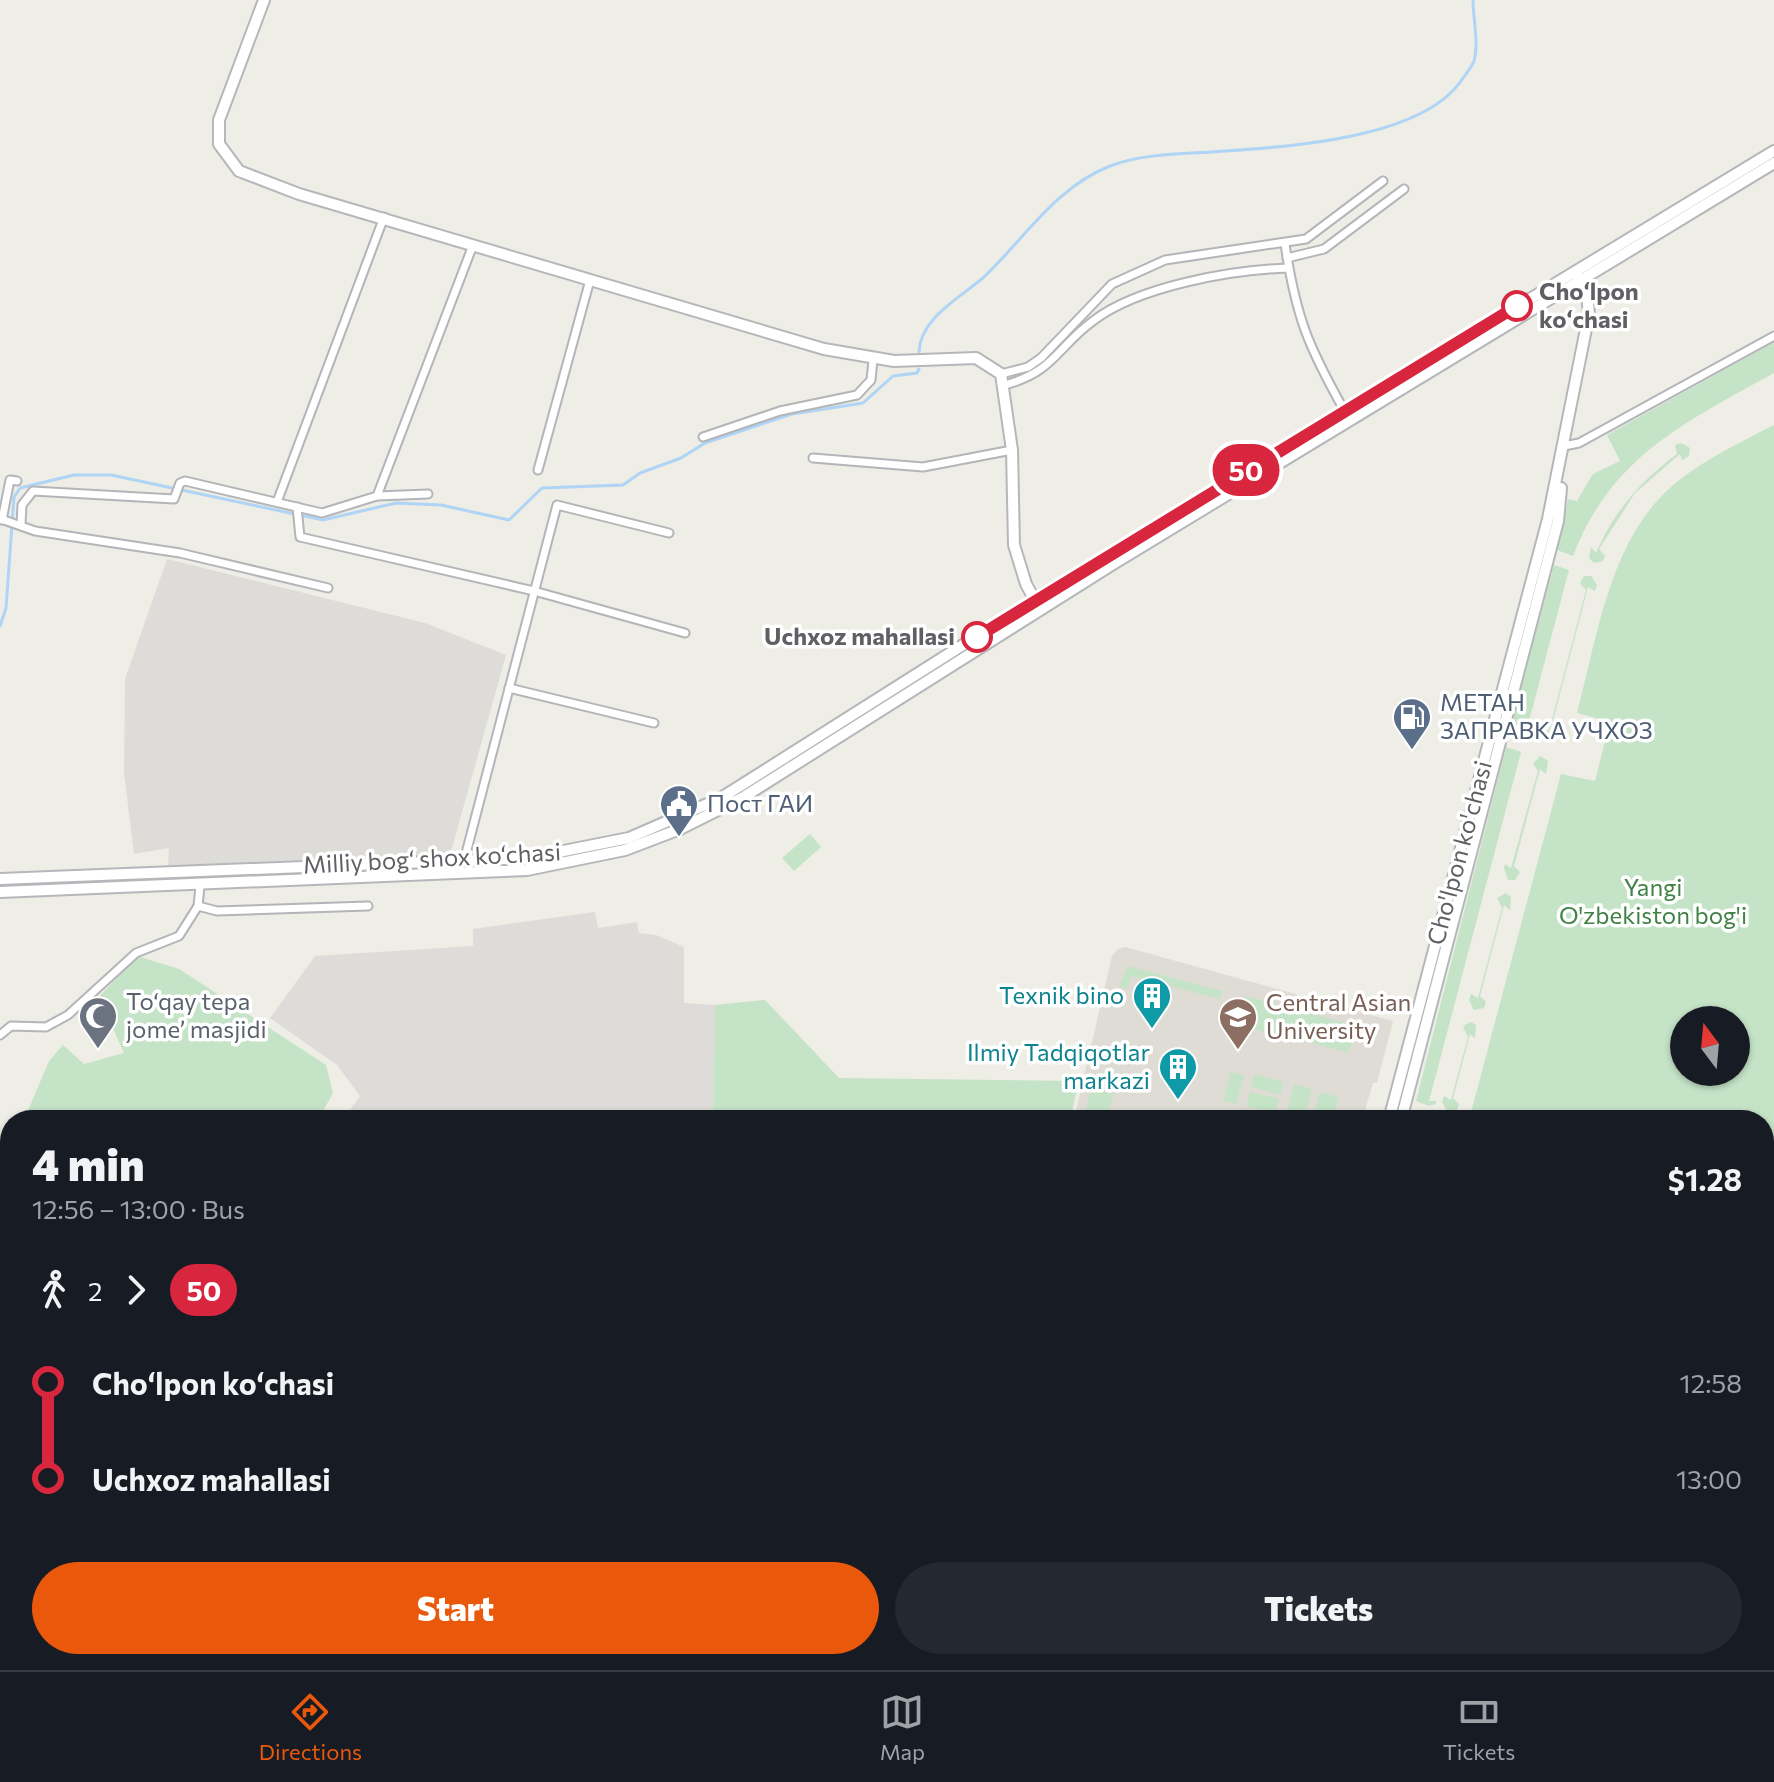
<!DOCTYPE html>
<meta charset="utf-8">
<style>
:root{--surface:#171b24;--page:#242831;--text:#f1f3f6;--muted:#9ea1a6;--line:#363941;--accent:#ea580c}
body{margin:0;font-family:Commissioner,sans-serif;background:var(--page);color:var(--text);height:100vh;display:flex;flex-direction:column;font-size:30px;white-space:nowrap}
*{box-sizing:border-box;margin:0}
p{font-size:26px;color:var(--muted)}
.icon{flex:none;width:44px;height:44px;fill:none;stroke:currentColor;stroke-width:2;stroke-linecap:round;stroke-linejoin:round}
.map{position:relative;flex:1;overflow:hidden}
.drawer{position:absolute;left:0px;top:1110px;width:1774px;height:560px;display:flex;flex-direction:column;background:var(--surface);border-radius:32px 32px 0 0;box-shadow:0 2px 6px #0004}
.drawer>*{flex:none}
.badge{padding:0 16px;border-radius:26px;font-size:28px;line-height:52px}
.needle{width:52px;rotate:344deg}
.tools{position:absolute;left:1670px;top:1006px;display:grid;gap:16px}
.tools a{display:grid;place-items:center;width:80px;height:80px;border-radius:50%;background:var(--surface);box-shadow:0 2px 6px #0004;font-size:40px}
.map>.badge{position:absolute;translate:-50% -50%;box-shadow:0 0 0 4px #fff}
.legs{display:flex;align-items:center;gap:12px;height:88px;padding:0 32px;font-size:26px}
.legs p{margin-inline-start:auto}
.overview{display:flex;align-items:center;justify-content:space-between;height:136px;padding:0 32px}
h1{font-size:44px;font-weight:800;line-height:60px}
.cta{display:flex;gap:16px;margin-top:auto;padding:16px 32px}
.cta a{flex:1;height:92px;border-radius:48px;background:var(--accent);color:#fff;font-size:32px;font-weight:800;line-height:92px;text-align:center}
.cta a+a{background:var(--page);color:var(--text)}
ul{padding:0 32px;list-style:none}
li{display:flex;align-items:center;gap:28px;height:96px;font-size:30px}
li i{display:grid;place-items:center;width:12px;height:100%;margin:0 10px;background:currentColor}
li i::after{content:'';width:20px;height:20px;margin:-10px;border:6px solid;border-radius:50%;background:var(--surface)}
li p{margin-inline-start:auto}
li:first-child i{background:linear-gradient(#0000 50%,currentColor 0)}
li:last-child i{background:linear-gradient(currentColor 50%,#0000 0)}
.dock{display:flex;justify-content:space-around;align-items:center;height:112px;border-top:2px solid var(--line);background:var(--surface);font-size:22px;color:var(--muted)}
.dock a{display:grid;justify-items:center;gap:4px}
.dock .current{color:var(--accent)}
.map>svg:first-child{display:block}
</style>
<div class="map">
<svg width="1774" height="1670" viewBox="0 0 1774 1670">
<rect width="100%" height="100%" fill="#eeede6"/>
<g fill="#dddcd8">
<path d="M167 559 425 623 506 655 450 855 168 866 169 848 134 854 124 773 125 679Z"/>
<path d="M595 912 598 928 637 922 639 933 656 935 684 947V1003L715 1005 713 1120H343L360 1096 337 1065 270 1018 315 956 473 946V929Z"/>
</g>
<path fill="#dedcd4" d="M1125 947 1393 1021 1377 1083H1373L1362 1120H1074L1112 956 1118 949Z"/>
<g fill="#c5e3c7" fill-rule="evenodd">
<path d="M1774 342V373C1686 422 1611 456 1573 556L1557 550 1568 499 1577 501 1593 474 1620 461 1607 435Z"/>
<path d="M1774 425V1345H1764V1120H1469L1561 774 1595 781 1610 722 1577 713C1598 634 1610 535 1678 481 1707 458 1741 442 1774 425ZM1684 1020H1736V1072H1684Z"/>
<path d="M1681 443 1690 448 1689 456 1682 460 1680 454 1635 493 1599 549 1605 556 1603 561 1594 563 1589 558 1591 547 1596 553C1614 511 1641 481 1677 454L1675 445Z"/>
<path d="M1554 565 1569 570 1525 736 1509 729Z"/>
<path d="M1584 576H1591L1597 585 1595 591 1588 587 1551 728 1557 734 1552 742H1545L1540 733 1542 727 1549 731 1586 590 1580 583Z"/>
<path d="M1506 747 1521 752 1429 1101H1436V1104L1429 1106 1416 1101Z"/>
<path d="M1540 756 1548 761 1546 774 1540 769 1514 866 1520 872 1515 880H1508L1504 868 1505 864 1511 868 1538 771 1533 764Z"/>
<path d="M810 834 821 847 794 871 782 858Z"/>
<path d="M1506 893 1511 897 1510 910 1504 905 1480 996 1486 1002 1484 1008 1474 1010 1469 1000 1471 994 1478 998 1502 908 1497 898Z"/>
<path d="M137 956 179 969 326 1065 333 1093 318 1120H24L49 1061 63 1045 84 1064 124 1053 99 997Z"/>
<path d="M1128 966 1222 991 1220 999 1131 976 1127 989 1119 987Z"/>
<path d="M1245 996 1356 1026 1350 1050 1346 1052 1294 1038 1292 1041 1238 1024Z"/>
<path d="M765 1000 839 1078 1079 1081 1070 1120H713L715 1005Z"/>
<path d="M1471 1022 1476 1025 1475 1038 1470 1034 1453 1098 1459 1104 1457 1110 1447 1111 1442 1102 1444 1096 1451 1100 1468 1037 1463 1026Z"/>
<path d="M1231 1072 1244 1075 1236 1104 1223 1101Z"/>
<path d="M1254 1074 1283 1082 1280 1095 1251 1087Z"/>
<path d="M1294 1084 1312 1089 1304 1120 1285 1119Z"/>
<path d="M1091 1088 1113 1094 1106 1120H1074L1075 1114 1085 1115Z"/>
<path d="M1250 1092 1279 1099 1275 1113 1246 1106Z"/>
<path d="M1320 1092 1338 1097 1332 1120H1312Z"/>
<path d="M10 1159V1252L0 1246V1188Z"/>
<path d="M10 1347V1660H547L552 1670H0V1545L5 1516 0 1365Z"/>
<path d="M1764 1435H1774V1670H954L980 1660H1764Z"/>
</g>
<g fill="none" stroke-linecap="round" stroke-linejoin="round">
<g stroke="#afd4f5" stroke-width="3">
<path d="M919 352C920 318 960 298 984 277 1024 239 1056 187 1110 166 1141 154 1178 154 1212 152 1280 147 1419 141 1461 81 1465 75 1472 67 1474 61 1479 43 1473 18 1473 0"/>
<path d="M0 626 6 608 14 497 20 488 74 475H111L323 520 396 503 441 505 509 520 542 488 623 485 640 473 681 458 705 443 792 414 863 403 893 376 917 373 919 369"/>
</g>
<g stroke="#b3b5b9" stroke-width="11">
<g id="minor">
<path d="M1285 244C1296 317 1308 346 1344 410"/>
<path d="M1287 258 1324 249 1404 189"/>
<path d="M1001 374 1028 367 1041 358 1112 284 1165 260 1306 239 1383 181"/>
<path d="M1005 385C1055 371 1056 348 1093 321 1138 286 1232 270 1288 268"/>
<path d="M703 437 780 411 857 395 871 380 873 360"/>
<path d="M1564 446 1579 443 1774 336"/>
<path d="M813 458 923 467 1012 450"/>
<path d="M538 470 590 280"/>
<path d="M377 496 473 245"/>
<path d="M277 502 384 217"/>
<path d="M297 507 300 537 534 591 685 633"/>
<path d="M2 520 10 480 17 481"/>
<path d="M4 520 35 531 180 553 328 588"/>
<path d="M21 524 22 505 33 491 174 499 180 483 185 481 322 513 377 496 428 494"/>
<path d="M509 688 654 723"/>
<path d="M464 861 557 505 669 533"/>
<path d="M198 906 200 886"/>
<path d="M0 1035 11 1026 46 1027 68 1015 136 953 179 936 198 906 217 911 368 906"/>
<path d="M0 1267 10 1271"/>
</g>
</g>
<g stroke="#b5b7bb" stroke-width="14">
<g id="secondary">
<path d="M264 0 219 120V144L239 171 299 194 824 349 894 361 976 358 1001 374 1012 450 1014 545 1026 584 1037 604"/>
<path d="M0 879 528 858 629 838 721 798 1034 600 1774 151"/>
<path d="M0 892 527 870 625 850 680 829 742 798 1113 564 1774 163"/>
<path d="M1389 1120 1548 519 1589 314 1587 295 1577 277"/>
<path d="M1401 1120 1558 521 1561 488"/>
<path d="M1764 1360H1774"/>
<path d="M712 1670 732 1660"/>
<path d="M836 1670 856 1660"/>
</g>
</g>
<g stroke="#daa61a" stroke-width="16">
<g id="trunk">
<path d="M1764 1379H1774"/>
<path d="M1764 1394 1774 1393"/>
<path d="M757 1670 777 1660"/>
<path d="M792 1670 813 1660"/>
</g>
</g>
<use href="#minor" stroke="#fff" stroke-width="7"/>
<use href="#secondary" stroke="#fff" stroke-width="10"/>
<use href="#trunk" stroke="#f4e6a6" stroke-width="12"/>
</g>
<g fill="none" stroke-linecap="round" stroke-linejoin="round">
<g stroke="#fff" stroke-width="18">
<path id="line-1" d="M977 637 1517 306"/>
</g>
<use href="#line-1" stroke="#d7263d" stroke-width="12"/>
</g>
<defs>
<g id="fuel-pin" transform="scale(2)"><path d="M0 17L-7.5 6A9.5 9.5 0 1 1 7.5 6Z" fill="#5c6f8a" stroke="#fff"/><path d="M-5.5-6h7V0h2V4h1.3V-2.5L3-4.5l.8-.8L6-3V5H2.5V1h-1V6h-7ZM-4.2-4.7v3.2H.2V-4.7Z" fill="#fff"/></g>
<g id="civic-pin" transform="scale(2)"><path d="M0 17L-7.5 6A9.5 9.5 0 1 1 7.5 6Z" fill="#5c6f8a" stroke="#fff"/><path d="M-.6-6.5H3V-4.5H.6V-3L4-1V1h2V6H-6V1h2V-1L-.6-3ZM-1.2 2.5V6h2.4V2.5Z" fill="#fff"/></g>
<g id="building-pin" transform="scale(2)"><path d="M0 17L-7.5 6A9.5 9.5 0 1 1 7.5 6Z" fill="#0f9aa8" stroke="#fff"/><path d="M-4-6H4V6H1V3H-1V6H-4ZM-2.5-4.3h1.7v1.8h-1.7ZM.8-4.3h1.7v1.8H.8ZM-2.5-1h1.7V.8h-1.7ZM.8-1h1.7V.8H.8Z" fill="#fff"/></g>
<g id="mosque-pin" transform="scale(2)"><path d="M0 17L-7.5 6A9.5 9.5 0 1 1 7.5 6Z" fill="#6b7280" stroke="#fff"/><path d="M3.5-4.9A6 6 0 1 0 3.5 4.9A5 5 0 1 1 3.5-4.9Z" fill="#fff"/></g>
<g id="university-pin" transform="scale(2)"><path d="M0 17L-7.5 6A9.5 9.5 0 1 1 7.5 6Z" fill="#8d6e63" stroke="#fff"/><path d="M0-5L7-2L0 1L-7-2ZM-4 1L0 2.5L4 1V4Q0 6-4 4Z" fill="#fff"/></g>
</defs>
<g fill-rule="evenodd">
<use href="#fuel-pin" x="1412" y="717"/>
<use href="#civic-pin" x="679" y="804"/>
<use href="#building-pin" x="1152" y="996"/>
<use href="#mosque-pin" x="98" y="1016"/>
<use href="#university-pin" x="1238" y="1017"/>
<use href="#building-pin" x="1178" y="1067"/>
</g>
<g fill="#fff" stroke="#d7263d" stroke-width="4">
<circle cx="1517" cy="306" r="14"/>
<circle cx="977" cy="637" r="14"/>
</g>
<g text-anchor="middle" stroke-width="7" stroke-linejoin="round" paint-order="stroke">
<g font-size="24" font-weight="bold" fill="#5e6064" stroke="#fff" text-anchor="start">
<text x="1539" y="300">Choʻlpon<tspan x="1539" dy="28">koʻchasi</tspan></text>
<text x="955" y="645" text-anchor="end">Uchxoz mahallasi</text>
</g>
<g font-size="24" fill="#4e5e75" stroke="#fff" text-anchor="start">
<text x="1440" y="711">МЕТАН<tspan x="1440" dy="28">ЗАПРАВКА УЧХОЗ</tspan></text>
<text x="707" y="812">Пост ГАИ</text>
</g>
<g font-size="24" fill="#5e6064" stroke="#fff">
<text transform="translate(1460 853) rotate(-75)" y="8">Cho'lpon ko'chasi</text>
<text transform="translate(432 859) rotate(-3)" y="8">Milliy bog‘ shox ko‘chasi</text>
</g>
<g font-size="24" fill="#408145" stroke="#fff">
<text x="1653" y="896">Yangi<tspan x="1653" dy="28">O'zbekiston bog'i</tspan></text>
</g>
<g font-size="24" fill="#0d838f" stroke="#fff" text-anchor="end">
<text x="1124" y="1004">Texnik bino</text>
<text x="1150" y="1061">Ilmiy Tadqiqotlar<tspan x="1150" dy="28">markazi</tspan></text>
</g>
<g font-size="24" fill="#5b616d" stroke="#fff" text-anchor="start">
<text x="126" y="1010">To‘qay tepa<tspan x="126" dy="28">jome’ masjidi</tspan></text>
</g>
<g font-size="24" fill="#785e54" stroke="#fff" text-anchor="start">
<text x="1266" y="1011">Central Asian<tspan x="1266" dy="28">University</tspan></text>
</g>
</g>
</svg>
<div class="tools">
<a><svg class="needle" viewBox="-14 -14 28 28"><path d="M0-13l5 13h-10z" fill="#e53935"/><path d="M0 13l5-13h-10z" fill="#9ea1a6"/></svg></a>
</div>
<b class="badge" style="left:1246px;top:470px;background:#d7263d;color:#fff">50</b>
<section class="drawer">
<div class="overview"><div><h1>4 min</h1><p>12:56 – 13:00 · Bus</p></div><b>$1.28</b></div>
<div class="legs"><svg class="icon" aria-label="walk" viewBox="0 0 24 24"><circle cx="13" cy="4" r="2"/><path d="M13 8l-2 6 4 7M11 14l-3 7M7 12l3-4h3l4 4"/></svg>2<svg class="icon" aria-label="forward" viewBox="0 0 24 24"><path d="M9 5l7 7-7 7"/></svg><b class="badge" style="background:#d7263d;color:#fff">50</b></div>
<ul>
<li><i style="color:#d7263d"></i><b>Choʻlpon koʻchasi</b><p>12:58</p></li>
<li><i style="color:#d7263d"></i><b>Uchxoz mahallasi</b><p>13:00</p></li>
</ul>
<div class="cta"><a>Start</a><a>Tickets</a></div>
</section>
</div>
<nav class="dock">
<a class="current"><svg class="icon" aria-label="directions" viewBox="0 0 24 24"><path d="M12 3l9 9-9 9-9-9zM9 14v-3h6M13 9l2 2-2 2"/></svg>Directions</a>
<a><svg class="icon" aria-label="map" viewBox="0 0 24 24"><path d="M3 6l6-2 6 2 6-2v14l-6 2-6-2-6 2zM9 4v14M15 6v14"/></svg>Map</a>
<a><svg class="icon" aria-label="tickets" viewBox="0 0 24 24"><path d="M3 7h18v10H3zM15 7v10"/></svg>Tickets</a>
</nav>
